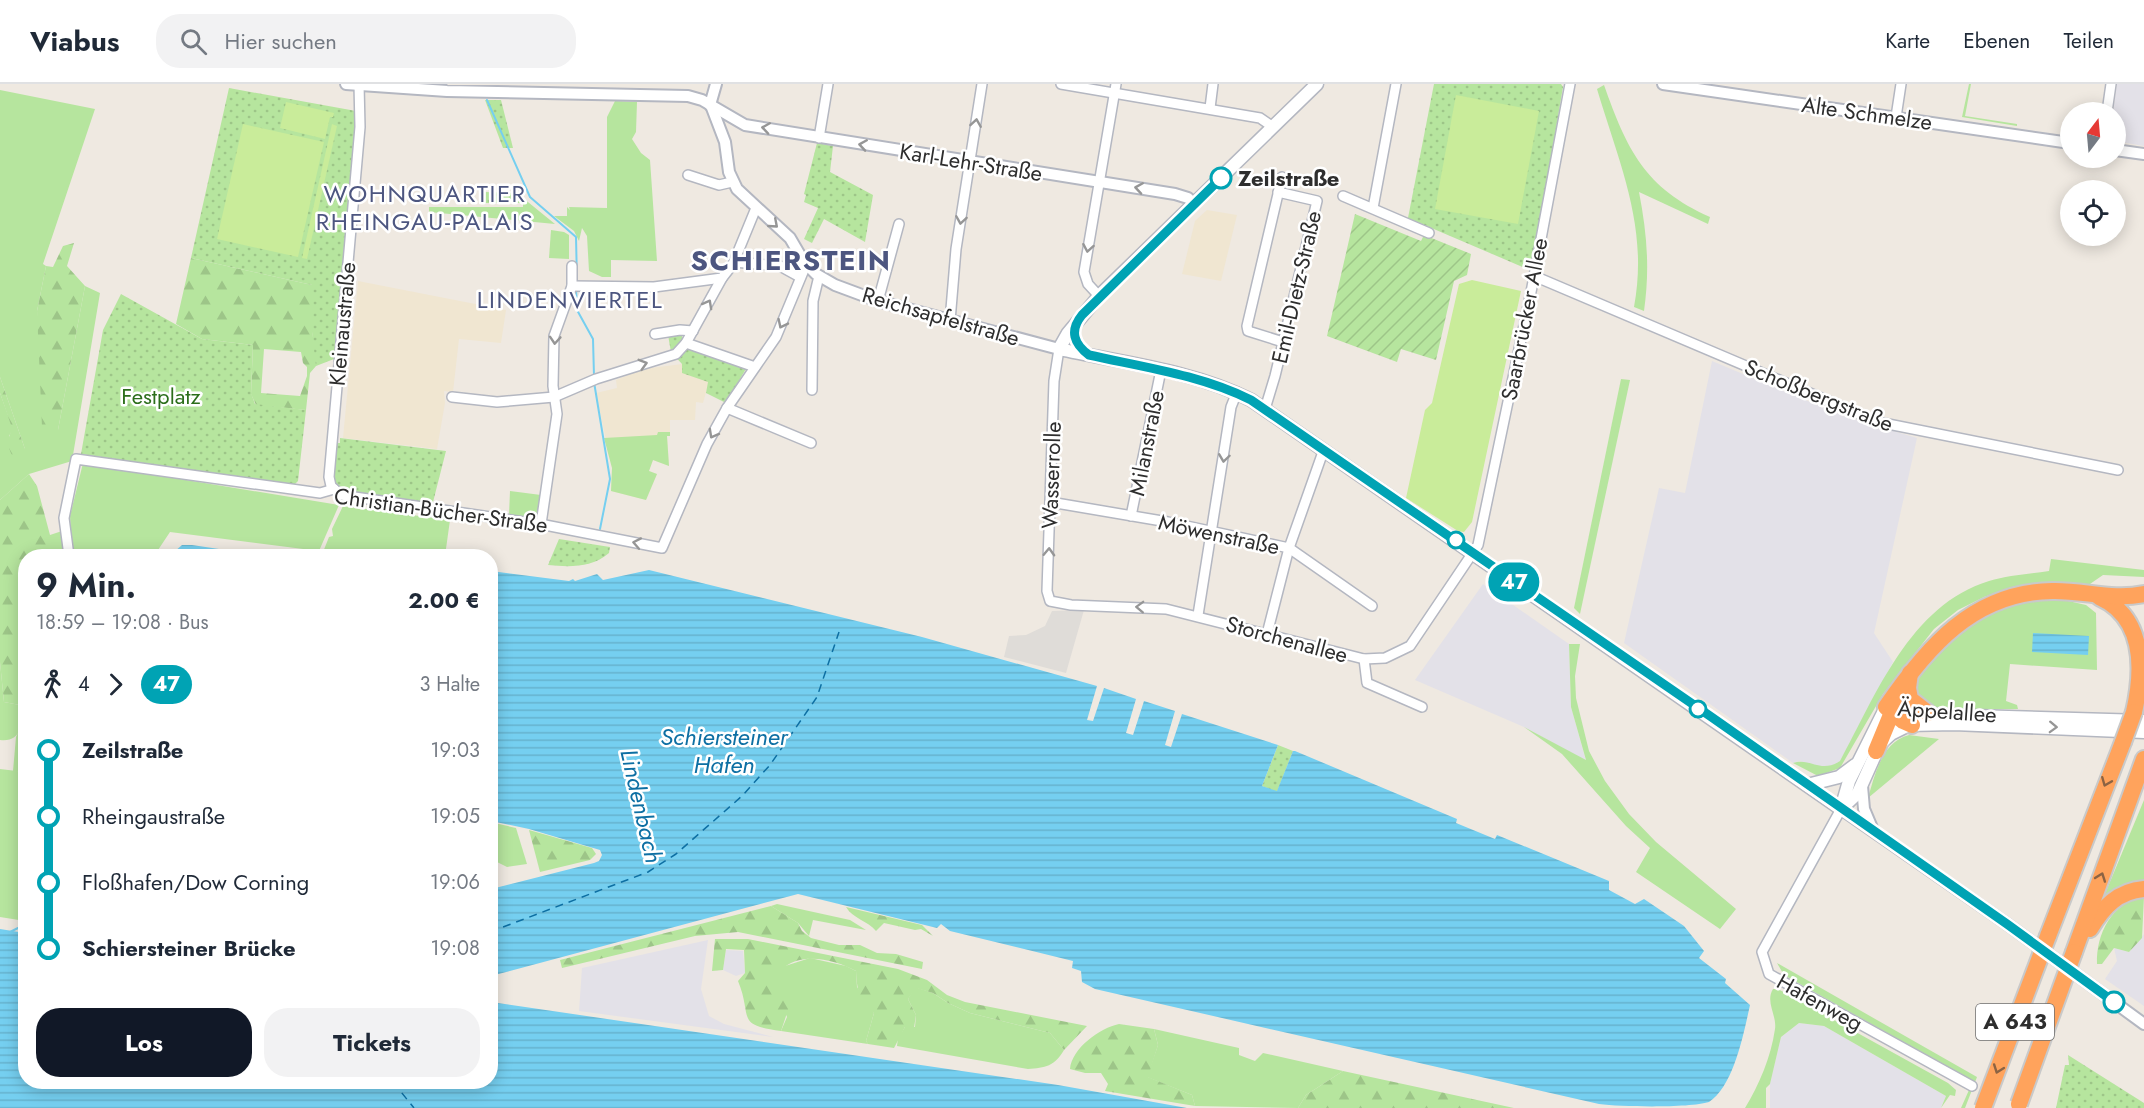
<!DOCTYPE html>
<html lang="de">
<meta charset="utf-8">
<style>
:root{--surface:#fff;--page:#f2f2f3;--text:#1f2937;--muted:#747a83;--line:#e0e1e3;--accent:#111827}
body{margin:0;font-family:Jost,sans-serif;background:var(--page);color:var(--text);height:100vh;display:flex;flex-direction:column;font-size:22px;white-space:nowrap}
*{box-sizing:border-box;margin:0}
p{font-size:20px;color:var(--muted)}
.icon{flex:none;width:33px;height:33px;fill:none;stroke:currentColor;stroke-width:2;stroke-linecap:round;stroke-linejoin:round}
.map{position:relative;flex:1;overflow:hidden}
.panel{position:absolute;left:18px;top:465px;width:480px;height:540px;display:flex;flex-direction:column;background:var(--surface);border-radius:24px;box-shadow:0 3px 15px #0003}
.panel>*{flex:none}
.badge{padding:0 12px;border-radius:20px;font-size:21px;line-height:39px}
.needle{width:39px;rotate:16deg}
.tools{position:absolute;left:2060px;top:18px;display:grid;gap:12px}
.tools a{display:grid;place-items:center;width:66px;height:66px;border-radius:50%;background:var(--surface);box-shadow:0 3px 15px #0003;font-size:30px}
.map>.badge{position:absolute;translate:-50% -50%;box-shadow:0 0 0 3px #fff}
.legs{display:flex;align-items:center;gap:9px;height:66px;padding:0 18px;font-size:20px}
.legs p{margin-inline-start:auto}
.summary{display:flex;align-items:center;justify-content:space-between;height:102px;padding:0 18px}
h1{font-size:33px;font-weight:700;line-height:45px}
.button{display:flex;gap:12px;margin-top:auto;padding:12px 18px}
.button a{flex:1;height:69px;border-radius:24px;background:var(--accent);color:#fff;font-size:24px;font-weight:700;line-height:69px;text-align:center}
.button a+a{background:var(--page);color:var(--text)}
ul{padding:0 18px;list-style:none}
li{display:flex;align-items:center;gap:21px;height:66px;font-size:22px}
li i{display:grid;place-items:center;width:9px;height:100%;margin:0 8px;background:currentColor}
li i::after{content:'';width:15px;height:15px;margin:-8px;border:4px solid;border-radius:50%;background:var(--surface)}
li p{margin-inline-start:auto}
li:first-child i{background:linear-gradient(#0000 50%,currentColor 0)}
li:last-child i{background:linear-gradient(currentColor 50%,#0000 0)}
header{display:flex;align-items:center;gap:36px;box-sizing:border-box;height:84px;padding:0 30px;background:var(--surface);border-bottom:2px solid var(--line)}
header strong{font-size:28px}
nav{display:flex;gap:33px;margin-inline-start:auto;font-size:21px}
.search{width:420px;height:54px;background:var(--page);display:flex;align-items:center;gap:15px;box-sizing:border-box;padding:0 21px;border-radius:24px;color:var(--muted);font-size:22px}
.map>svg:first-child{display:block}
</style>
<header>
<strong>Viabus</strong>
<div class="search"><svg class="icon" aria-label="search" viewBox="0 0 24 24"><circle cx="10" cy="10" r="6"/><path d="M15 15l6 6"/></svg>Hier suchen</div>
<nav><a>Karte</a><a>Ebenen</a><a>Teilen</a></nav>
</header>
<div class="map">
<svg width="2144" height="1024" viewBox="0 0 2144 1024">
<defs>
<pattern id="forest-firs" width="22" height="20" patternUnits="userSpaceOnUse" patternTransform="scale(1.5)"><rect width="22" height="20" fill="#b6e59e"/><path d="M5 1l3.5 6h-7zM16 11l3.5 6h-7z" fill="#9dc588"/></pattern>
<pattern id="park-dots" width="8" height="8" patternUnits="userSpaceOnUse" patternTransform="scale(1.5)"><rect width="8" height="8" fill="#b6e59e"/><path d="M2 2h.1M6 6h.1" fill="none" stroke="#9dc588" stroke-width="1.8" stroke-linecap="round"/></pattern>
<pattern id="garden-furrows" width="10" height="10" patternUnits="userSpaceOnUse" patternTransform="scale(1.5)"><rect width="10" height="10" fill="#b6e59e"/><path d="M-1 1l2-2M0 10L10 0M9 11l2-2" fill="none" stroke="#9dc588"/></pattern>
<pattern id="water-rules" width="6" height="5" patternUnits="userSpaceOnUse" patternTransform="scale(1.5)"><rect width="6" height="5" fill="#75cff0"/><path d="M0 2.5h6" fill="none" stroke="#66b2ce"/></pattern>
</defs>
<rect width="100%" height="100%" fill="#efe9e1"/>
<g fill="#e3e1e8">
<path d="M2117 0H2144V62L2115 57 2113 28Z"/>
<path d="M1712 277 1846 333 1917 354 1874 549 1893 578 1840 677 1833 682 1824 684 1799 677 1793 679 1624 559 1659 404 1685 409Z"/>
<path d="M1483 500 1569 560 1571 623 1586 677 1524 643 1415 596Z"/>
<path d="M2144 850V922L2105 895 2117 877 2114 864 2129 868Z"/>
<path d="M708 856 701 905 709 932 724 940 773 953 579 927 582 884Z"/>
<path d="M726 866 743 867 745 889 736 892 723 886Z"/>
<path d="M1799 939 1824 942 1946 1012 1941 1024H1770V1000L1781 953Z"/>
</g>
<g fill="#f0e6d1">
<path d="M1207 126 1237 131 1221 197 1182 190 1195 137Z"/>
<path d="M358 197 506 226 501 259 459 255 453 308 444 307 445 319 437 365 343 354Z"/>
<path d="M682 280 709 298 703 319 696 318 695 336H670V352H667L669 382 653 376 649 387 657 390 646 416 611 407 612 384 596 309 617 304 616 296 643 285Z"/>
</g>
<g fill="#b6e59e">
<path d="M1969 0H1971L1965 32 2017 40V42L1962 33Z"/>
<path d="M1604 1C1627 66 1645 104 1710 133L1708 140 1639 108C1647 149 1650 185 1644 227L1634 223C1649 143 1619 79 1597 5Z"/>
<path d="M0 6 95 25 43 180 46 182 37 227 58 346 85 202 100 209 72 377 29 390 0 416V309L13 345 9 352 25 365 0 293Z"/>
<path d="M615 17 637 18 636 48 632 55 641 69 650 76 657 177 611 176V193H602L589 187 587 152 582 144 579 157 574 147 554 132H567V123L570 126 569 123 607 124V33Z"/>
<path d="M523 114 555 140 429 128V123H523Z"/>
<path d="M551 146 564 148 569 151V175L549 174Z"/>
<path d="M1621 295 1630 296 1580 530 1574 524Z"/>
<path d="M658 348H670V352H667L669 382 653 376 649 387 657 390 646 416 611 407 612 384 604 354 657 351Z"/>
<path d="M83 379 339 421 319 467 170 448 154 472H72L70 432Z"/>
<path d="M510 407 541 411 540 435 509 431Z"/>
<path d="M343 422 450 436 445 472H368L323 468 329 453 333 452 332 445Z"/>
<path d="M2051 475 2144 486V493L2103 491 2090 500H2040L2012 503 1984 513 1958 526 1934 545 1883 610 1840 684 1818 692 1793 679C1810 673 1820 690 1840 677 1876 611 1910 521 1989 497 2008 491 2029 490 2049 487Z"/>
<path d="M2055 514 2086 521 2096 529 2097 586 2010 580 2006 617 2017 621 2018 625H1933L1919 619 1915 599C1950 543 1991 519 2055 514Z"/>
<path d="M1569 560H1580L1575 592 1576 614 1589 667 1605 697 1629 730 1656 758 1736 825 1720 845 1636 788 1650 764 1626 742 1562 670 1524 643 1586 676 1571 623Z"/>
<path d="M0 578 4 618 25 622C25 639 20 659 0 656Z"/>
<path d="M1909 651 1939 655 1868 714C1875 690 1882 658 1909 651Z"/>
<path d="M0 685 25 688V837L0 833Z"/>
<path d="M2144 716V798L2102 817Z"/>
<path d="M490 738 516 744 527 780 507 783 491 775Z"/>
<path d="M777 820 850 836 866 846 813 836 809 852 798 839 771 822Z"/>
<path d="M810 874 846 882 856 887 857 903 874 929 866 957 868 960 781 947 787 933 772 896 785 882Z"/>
<path d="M1777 879 1977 993 1965 1024H1961L1973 997 1791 895 1784 891Z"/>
<path d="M915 903 933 909 948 919 970 929 1050 949 1064 966C1055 982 1045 984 1028 985L897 962 898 954 905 943H915L916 931 908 915Z"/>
<path d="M1773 905H1778L1948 999 1956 1006 1955 1012 1950 1011 1941 1024 1946 1012 1824 942 1799 939 1781 953 1770 1000 1766 1004V1024H1745C1759 1001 1771 973 1775 945 1777 931 1765 918 1773 905Z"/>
<path d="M1154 945 1239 964V971L1255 977 1263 969 1343 987 1306 1011 1298 1024 1195 1022 1192 1011 1147 993 1158 961Z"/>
</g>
<g fill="url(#forest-firs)" fill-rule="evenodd">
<path d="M74 159 67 182 85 202 58 346 42 343 37 227 46 182 53 183 63 162Z"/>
<path d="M191 174 312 201V248L317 274 316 282 310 289 306 326 256 321 251 310 253 261 202 255 176 240ZM264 265 301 268 303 279 307 283V292L300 312 261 309Z"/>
<path d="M0 293 25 365 12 371C7 362 8 354 12 344L0 309Z"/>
<path d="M29 390 37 402 50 451 62 447 65 472H26L25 622 4 618 0 578V416Z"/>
<path d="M25 633V688L13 687 16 653Z"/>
<path d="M529 746 592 764 596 770 590 776 540 788Z"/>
<path d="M2144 812 2142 854 2129 868 2114 864 2102 880H2097C2096 849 2112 819 2144 812Z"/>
<path d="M771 822 798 839 802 847 811 854 839 861H860L877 869 896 870 923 878 922 885 738 848 695 852 562 884 560 876Z"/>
<path d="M846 823 922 841 933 852 921 845 915 846 884 839 876 847C868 837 852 834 846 823Z"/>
<path d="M715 855H748L898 885 927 896 947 911 965 918 1087 942 1064 966 1050 949 970 929 948 919 933 909 916 904 908 915 916 931 914 944 905 943 894 964 868 960 866 957 874 929C859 917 857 906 856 887 838 877 805 868 786 882 782 886 778 892 773 896L791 917 781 947C734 941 753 933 738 897L745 889 744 866 726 865 723 886 712 887Z"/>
<path d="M1119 940 1154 945 1158 961 1148 993 1192 1011 1195 1022 1105 1007 1108 1000 1101 989H1085L1070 985C1072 964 1100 944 1119 940Z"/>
<path d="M1343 987 1514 1024H1298L1306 1011Z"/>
</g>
<g fill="url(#park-dots)">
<path d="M1434 0H1561L1563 3 1532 187 1408 134Z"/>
<path d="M229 4 356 27 334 275 316 282 312 248V201L191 174Z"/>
<path d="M485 16H501L513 64H503Z"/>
<path d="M817 59 833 62 830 88 873 111 865 158 824 135 812 159 804 155 818 124 804 118 806 111 804 110Z"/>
<path d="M485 108 521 109V119H485Z"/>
<path d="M121 210 202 255 253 261 251 309 255 320 306 326 298 397 294 401 81 370 103 246Z"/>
<path d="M682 248V259L747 283 726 319 706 309 708 298 682 289V280L671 268 668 251Z"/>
<path d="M340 354 446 367 432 422C412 419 342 415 334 396 331 386 334 370 335 359H340Z"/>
<path d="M559 455 610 463 609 469C592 484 569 483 548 481Z"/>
<path d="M1278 661 1293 667 1277 708 1262 702Z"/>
<path d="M2068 971 2144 1019V1024H2056L2065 981H2069Z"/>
</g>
<path fill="url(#garden-furrows)" d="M1355 130 1421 157 1424 151 1471 170 1467 191 1454 197 1436 276 1401 265 1397 278 1327 252Z"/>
<g fill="#c9ec9a">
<path d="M1456 11 1539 27 1518 140 1435 125Z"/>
<path d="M286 18 334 29 333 33H330L325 55 280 44Z"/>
<path d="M243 40 324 58 298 173 217 155Z"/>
<path d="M332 40 337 42 307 175 302 174Z"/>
<path d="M1472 196 1521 207 1472 438 1464 448 1458 447 1406 414 1425 326 1432 319 1459 200Z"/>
</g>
<path fill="#dfdcd8" d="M1084 526 1066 589 1004 573 1009 552 1026 551 1045 542 1052 527Z"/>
<g fill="url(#water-rules)">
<path d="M182 461H192L266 472H176L174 468Z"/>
<path d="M649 486 922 553 1097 602 1087 636 1093 637 1104 604 1136 615 1126 649 1133 651 1144 617 1175 627 1165 661 1171 663 1182 630 1278 661 1262 702 1277 707 1293 667H1295L1457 735 1456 739 1495 755 1497 751 1609 797V806L1635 820 1644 815 1684 842 1704 867 1699 874 1726 895 1725 899 1750 921C1744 948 1734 1002 1709 1018 1690 1024 1623 1023 1599 1020L1095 905 1082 898 1081 887 1072 884 1073 877 950 847 941 840 937 844 798 810 491 892V805L594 779 599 777 602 771 600 766 529 745 491 737V487L569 497 573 495 575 497 597 490 603 496Z"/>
<path d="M2033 549 2089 552 2088 571 2032 568Z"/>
<path d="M0 845 25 849 26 998H490L491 918 1058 1001 1187 1024H0Z"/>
</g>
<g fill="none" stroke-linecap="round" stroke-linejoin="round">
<g stroke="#75cff0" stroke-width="2">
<path d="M487 16 530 113 576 153 577 198"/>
<path d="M576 204 577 226 593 255 594 292"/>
<path d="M594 298 610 395 600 445"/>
<path d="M10 848 18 844"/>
</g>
<g stroke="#0d6fa3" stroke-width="1.5" stroke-dasharray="8 6" stroke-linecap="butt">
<path d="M490 848 648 788 676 770 742 712 770 681 817 613 839 548"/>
<path d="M393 998 414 1024"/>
</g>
<g stroke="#b4b7c1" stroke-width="12">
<g id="minor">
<path d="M359 0 360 43 329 393 331 402 341 411 545 441 662 464 707 360 727 324 776 253 806 181"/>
<path d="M1061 0 1260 34 1273 43"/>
<path d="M1210 24 1213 0"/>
<path d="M2107 28 2111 0"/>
<path d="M1896 33 1901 0"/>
<path d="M819 54 828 0"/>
<path d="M688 91 719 101 732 98"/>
<path d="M1282 93 1247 242 1248 247 1283 258"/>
<path d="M1343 112 1429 149"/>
<path d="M1373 124 1396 0"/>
<path d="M734 178 780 182 800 193"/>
<path d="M1534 192 1878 338 2118 386"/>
<path d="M572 202 654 203 722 194"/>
<path d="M1099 212 1088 200 1084 188 1116 0"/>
<path d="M878 217 899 140"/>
<path d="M950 237 956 165 982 0"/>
<path d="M655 250 680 246 693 247"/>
<path d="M686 259 755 283"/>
<path d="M1059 265 1054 297 1047 507 1050 517 1071 521 1166 525 1364 575 1385 574 1410 562 1478 461 1532 203 1570 0"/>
<path d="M812 306 813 217 819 192"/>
<path d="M452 313 497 318 554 313 596 295 676 270 686 259 722 194 733 180 756 124"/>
<path d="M727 324 811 359"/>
<path d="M1265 325 1275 292 1317 117 1278 108"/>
<path d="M1050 418 1168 438 1289 464 1372 522"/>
<path d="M1131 432 1161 286"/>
<path d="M541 440 557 330 553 302 554 252 572 202V182"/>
<path d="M69 472 64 434 76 375 320 409 334 405"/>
<path d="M1198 531 1231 323 1237 308"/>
<path d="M1267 550 1289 464 1324 365"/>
<path d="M1364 575 1367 599 1422 623"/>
<path d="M1841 725 1762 868 1769 890 1972 1002"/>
</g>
</g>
<g stroke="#b4b7c1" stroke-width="14">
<g id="tertiary">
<path d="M346 0 447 7 688 12 702 16 745 41 1175 110 1188 114 1194 120"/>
<path d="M1663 0 2070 59"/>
<path d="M710 21 716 0"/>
<path d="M712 24 725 58 729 88 737 105 790 154 804 178 816 190 835 201 878 217 1059 265"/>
<path d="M2115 66 2144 70"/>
<path d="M1862 702 1864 725 1872 744"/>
<path d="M1841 725 2007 840 2144 940"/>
</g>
</g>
<g stroke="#b4b7c1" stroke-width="15">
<g id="secondary">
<path d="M1317 0 1099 212 1068 249 1059 265C1123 279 1192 286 1251 316L1841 725"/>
<path d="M1807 701 1839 693 1855 681"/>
<path d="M1841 725 1849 697 1886 623 1940 631 2144 637"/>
<path d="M1841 725 1858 709 1880 660 1891 650 1909 641 1954 640 2144 648"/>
</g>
</g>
<g stroke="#c9c9c9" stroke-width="20">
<g id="motorway">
<path d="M2099 513C2144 533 2144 584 2134 628"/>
<path d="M1910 589 1908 604 1910 615 1928 629"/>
<path d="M1912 641 1903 637 1886 623C1927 563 1974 508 2052 507 2083 506 2113 517 2144 510"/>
<path d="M1876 667 1895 621"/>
<path d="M2090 845C2103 823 2118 807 2144 805"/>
<path d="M2048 852 2123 658"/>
<path d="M2074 868 2144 675"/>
</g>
</g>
<use href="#minor" stroke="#fff" stroke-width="9"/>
<use href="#tertiary" stroke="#fff" stroke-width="10"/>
<use href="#secondary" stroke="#fff" stroke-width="12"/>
<use href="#motorway" stroke="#ffa35c" stroke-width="16"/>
<g stroke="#c9c9c9" stroke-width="20" stroke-linecap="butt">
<g id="motorway-bridge">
<path d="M2123 658 2134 628"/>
<path d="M2019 1020 2074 868"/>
<path d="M1983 1024 2048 852"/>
</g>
</g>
<use href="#motorway-bridge" stroke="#ffa35c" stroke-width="16"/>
</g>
<defs><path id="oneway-chevron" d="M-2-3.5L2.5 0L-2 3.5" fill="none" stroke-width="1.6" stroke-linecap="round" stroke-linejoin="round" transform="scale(1.5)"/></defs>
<g stroke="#969696">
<use href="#oneway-chevron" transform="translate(976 39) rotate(-81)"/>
<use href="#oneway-chevron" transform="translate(766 44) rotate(-171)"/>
<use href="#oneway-chevron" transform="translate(863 61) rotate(-171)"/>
<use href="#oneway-chevron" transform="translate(1139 104) rotate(-171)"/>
<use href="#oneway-chevron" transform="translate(961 136) rotate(99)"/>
<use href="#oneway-chevron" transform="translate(774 140) rotate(41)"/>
<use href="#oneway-chevron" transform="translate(1088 164) rotate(100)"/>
<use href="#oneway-chevron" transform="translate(708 220) rotate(-61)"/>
<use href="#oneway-chevron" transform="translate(782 240) rotate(116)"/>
<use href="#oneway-chevron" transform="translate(555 256) rotate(94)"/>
<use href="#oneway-chevron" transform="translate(643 280) rotate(-16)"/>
<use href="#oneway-chevron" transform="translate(713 350) rotate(119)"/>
<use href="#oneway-chevron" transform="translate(1224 374) rotate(98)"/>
<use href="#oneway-chevron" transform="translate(637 459) rotate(-169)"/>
<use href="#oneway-chevron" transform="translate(1049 468) rotate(-88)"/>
<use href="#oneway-chevron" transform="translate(1140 523) rotate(-178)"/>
<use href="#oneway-chevron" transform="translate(2053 643) rotate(2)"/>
</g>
<g stroke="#8c6343">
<use href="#oneway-chevron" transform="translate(2106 698) rotate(112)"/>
<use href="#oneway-chevron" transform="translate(2101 793) rotate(-70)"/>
<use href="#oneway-chevron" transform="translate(1998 985) rotate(110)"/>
</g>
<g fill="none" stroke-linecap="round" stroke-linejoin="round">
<g stroke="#fff" stroke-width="14">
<path id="line-1" d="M1221 94 1082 231C1069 247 1074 260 1089 271 1143 283 1201 291 1251 316L1710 632 2007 840 2114 918"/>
</g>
<use href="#line-1" stroke="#00a3b4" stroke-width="9"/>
</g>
<g fill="#fff" stroke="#00a3b4" stroke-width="3">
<circle cx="1221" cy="94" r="10"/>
<circle cx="1456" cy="456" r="8"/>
<circle cx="1698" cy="625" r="8"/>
<circle cx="2114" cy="918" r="10"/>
</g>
<g text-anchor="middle" stroke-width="5" stroke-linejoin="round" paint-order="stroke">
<rect fill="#fff" stroke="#6d6d6d" stroke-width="1.5" x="1976" y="920" width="78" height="36" rx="4.5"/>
<g font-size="21" font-weight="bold" fill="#2e2e2e">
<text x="2015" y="945">A 643</text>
</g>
<g font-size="22" fill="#2e2e2e" stroke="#fff">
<text transform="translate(1867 29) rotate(8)" y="8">Alte Schmelze</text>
<text transform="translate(971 78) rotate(9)" y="8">Karl-Lehr-Straße</text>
<text transform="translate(1296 203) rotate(-77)" y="8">Emil-Dietz-Straße</text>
<text transform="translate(941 232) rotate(16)" y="8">Reichsapfelstraße</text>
<text transform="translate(1524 235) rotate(-79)" y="8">Saarbrücker Allee</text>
<text transform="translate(342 240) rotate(-85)" y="8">Kleinaustraße</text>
<text transform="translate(1819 311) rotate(22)" y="8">Schoßbergstraße</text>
<text transform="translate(1146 359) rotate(-79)" y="8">Milanstraße</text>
<text transform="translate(1051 391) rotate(-88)" y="8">Wasserrolle</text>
<text transform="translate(441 426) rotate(8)" y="8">Christian-Bücher-Straße</text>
<text transform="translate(1219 450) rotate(12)" y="8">Möwenstraße</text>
<text transform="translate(1287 555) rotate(15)" y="8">Storchenallee</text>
<text transform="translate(1947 627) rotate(4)" y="8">Äppelallee</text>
<text transform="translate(1820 918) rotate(29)" y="8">Hafenweg</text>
</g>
<g font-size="22" font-weight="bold" fill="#2e2e2e" stroke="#fff" text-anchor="start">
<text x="1238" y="102">Zeilstraße</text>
</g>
<g font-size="22" fill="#2c6e1b" stroke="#fff">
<text x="161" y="320">Festplatz</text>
</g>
<g font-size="24" letter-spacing="1.5" fill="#4d5680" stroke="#fff">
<text x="425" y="118">WOHNQUARTIER<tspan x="425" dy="28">RHEINGAU-PALAIS</tspan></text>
<text x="570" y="224">LINDENVIERTEL</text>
</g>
<g font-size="24" font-style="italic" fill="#0d6fa3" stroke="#fff">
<text x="724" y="661">Schiersteiner<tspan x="724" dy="28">Hafen</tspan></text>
<text transform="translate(641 722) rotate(77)" y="8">Lindenbach</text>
</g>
<g font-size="28" font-weight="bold" letter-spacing="1.5" fill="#4d5680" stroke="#fff">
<text x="791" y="186">SCHIERSTEIN</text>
</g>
</g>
</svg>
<div class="tools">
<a><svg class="needle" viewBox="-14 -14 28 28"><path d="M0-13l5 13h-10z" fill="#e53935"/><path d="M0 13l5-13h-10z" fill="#747a83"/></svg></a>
<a><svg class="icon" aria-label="locate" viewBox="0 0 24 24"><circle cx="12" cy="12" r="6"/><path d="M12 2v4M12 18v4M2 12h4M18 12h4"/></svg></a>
</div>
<b class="badge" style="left:1514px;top:498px;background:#00a3b4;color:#fff">47</b>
<section class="panel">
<div class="summary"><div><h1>9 Min.</h1><p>18:59 – 19:08 · Bus</p></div><b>2.00 €</b></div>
<div class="legs"><svg class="icon" aria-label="walk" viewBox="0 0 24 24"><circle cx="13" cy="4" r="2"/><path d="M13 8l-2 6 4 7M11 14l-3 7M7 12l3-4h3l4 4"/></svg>4<svg class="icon" aria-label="forward" viewBox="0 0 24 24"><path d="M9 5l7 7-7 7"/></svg><b class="badge" style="background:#00a3b4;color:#fff">47</b><p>3 Halte</p></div>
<ul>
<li><i style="color:#00a3b4"></i><b>Zeilstraße</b><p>19:03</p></li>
<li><i style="color:#00a3b4"></i><span>Rheingaustraße</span><p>19:05</p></li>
<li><i style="color:#00a3b4"></i><span>Floßhafen/Dow Corning</span><p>19:06</p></li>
<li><i style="color:#00a3b4"></i><b>Schiersteiner Brücke</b><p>19:08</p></li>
</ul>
<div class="button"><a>Los</a><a>Tickets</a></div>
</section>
</div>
